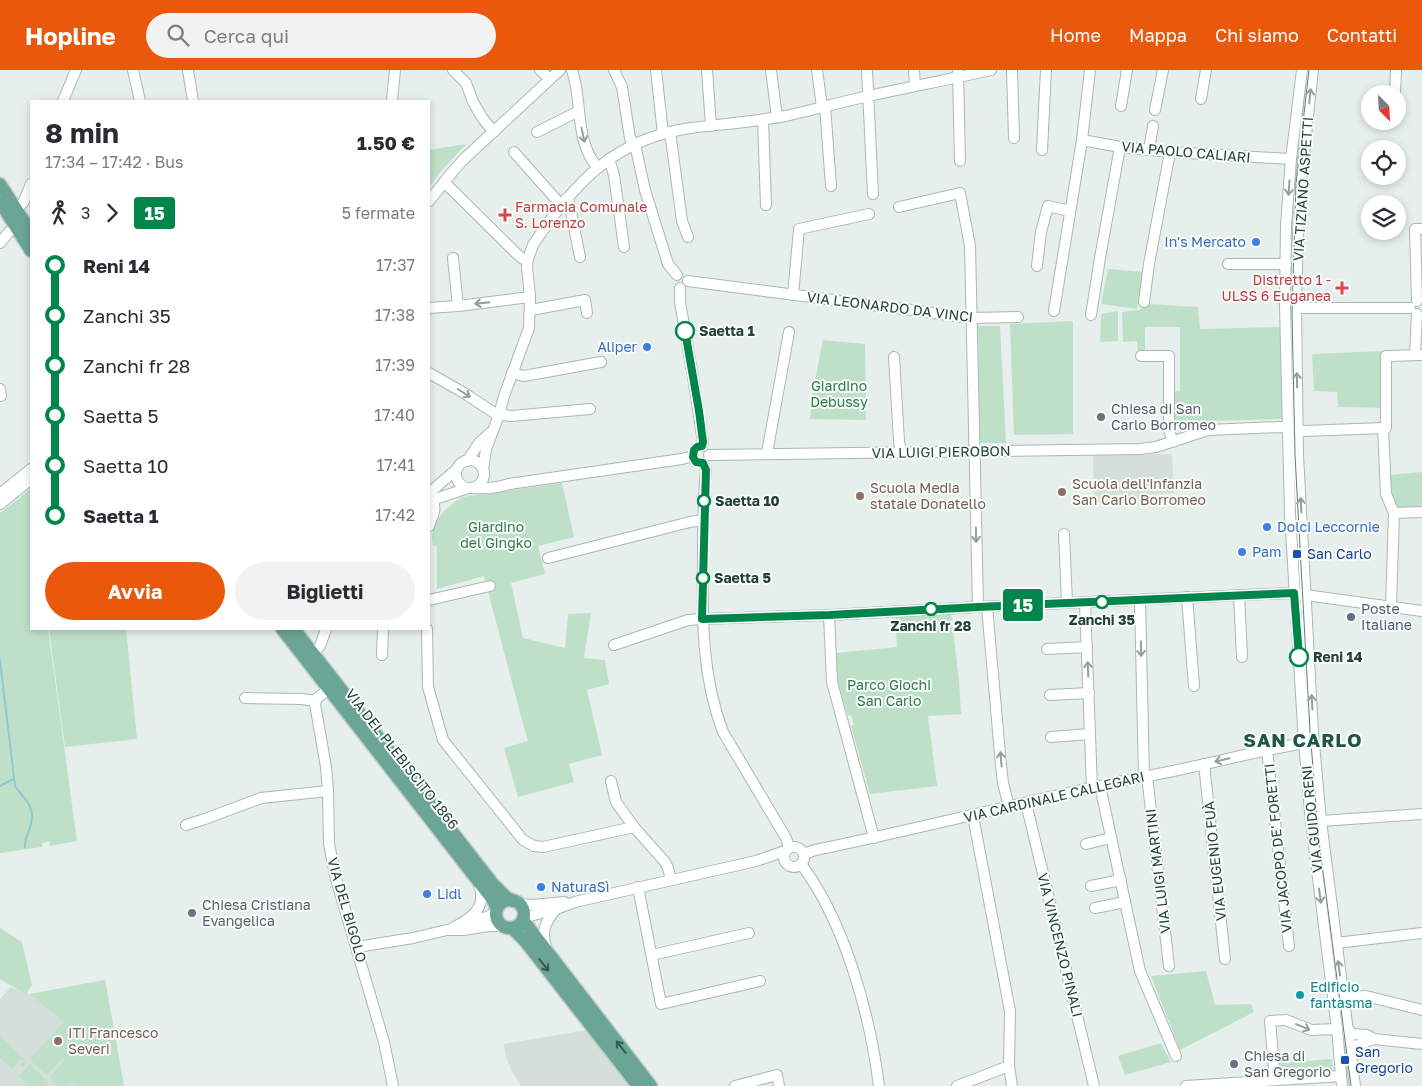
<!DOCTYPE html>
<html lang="it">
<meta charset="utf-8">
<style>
:root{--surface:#fff;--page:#f2f2f3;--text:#2b2b33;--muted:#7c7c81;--accent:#ea580c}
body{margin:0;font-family:"Golos Text",sans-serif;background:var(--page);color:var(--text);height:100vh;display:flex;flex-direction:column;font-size:19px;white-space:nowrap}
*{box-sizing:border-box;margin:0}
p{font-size:16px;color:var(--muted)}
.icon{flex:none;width:28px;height:28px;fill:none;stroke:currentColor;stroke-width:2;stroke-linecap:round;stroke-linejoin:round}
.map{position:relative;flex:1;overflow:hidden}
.drawer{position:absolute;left:30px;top:30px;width:400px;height:530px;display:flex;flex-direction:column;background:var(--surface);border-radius:0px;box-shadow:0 2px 8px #0003}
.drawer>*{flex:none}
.badge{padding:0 10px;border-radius:4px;font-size:18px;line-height:32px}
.needle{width:32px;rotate:156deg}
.fabs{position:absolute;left:1361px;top:15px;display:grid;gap:10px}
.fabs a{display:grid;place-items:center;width:45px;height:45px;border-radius:50%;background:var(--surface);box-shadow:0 2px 8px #0003;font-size:25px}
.map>.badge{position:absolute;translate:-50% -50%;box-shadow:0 0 0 2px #fff}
.legs{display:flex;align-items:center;gap:8px;height:55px;padding:0 15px;font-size:16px}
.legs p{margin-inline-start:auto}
.head{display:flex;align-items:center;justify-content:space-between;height:85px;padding:0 15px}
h1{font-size:28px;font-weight:700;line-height:38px}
.primary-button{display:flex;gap:10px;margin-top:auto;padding:10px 15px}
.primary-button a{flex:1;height:58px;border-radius:30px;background:var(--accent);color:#fff;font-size:20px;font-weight:700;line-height:58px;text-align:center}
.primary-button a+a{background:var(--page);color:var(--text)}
ul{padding:0 15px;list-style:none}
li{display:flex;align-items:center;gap:18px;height:50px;font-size:19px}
li i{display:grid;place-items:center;width:8px;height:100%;margin:0 6px;background:currentColor}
li i::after{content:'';width:12px;height:12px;margin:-6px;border:4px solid;border-radius:50%;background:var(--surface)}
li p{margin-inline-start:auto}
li:first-child i{background:linear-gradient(#0000 50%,currentColor 0)}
li:last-child i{background:linear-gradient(currentColor 50%,#0000 0)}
header{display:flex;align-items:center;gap:30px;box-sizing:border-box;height:70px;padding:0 25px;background:var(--accent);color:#fff}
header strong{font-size:24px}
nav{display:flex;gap:28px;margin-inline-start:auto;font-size:18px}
.search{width:350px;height:45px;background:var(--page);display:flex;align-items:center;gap:12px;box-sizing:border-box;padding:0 18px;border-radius:28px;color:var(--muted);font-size:19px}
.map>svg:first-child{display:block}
</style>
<header>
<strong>Hopline</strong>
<div class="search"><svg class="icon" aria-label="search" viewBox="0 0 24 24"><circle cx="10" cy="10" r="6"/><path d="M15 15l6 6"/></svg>Cerca qui</div>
<nav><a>Home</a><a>Mappa</a><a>Chi siamo</a><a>Contatti</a></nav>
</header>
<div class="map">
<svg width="1422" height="1016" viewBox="0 0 1422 1016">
<rect width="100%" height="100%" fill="#e6efeb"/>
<g fill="#d4dfda">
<path d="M1172 384 1174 423 1143 425V430L1094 432 1093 385Z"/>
<path d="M105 910 124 1016H0V929L11 917 30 924Z"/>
<path d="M586 960 630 1016H521L511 1000 506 987 504 974Z"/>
</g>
<g fill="#bfe0c8">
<path d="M466 74 442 100 430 116 429 114V80Z"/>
<path d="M1108 199 1144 202 1137 239 1101 234Z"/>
<path d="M1151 234 1198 237 1200 259 1281 257 1282 349 1174 352V322L1180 321V257H1145V283L1138 284 1137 271 1123 272 1122 242 1138 240Z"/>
<path d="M1118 241V271L1100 272 1101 244Z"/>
<path d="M1073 251V364L1014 365 1010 254Z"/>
<path d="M978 256H1000L1006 373H980Z"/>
<path d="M823 270 865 274 866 350 810 349 813 321Z"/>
<path d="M1382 281 1384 338 1338 337 1337 322 1314 321 1312 284Z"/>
<path d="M1422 402V438L1396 440 1389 425 1388 405Z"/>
<path d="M562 413 574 467 538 476 545 504 511 513 523 568 565 578 568 544 591 543 584 588 605 590 609 614 587 620 602 685 569 694 574 712 518 727 504 678 528 671 519 639 484 506 437 519V476L433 475C428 454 445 438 462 427Z"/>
<path d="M31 419V559H48L77 771 50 776 49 771 42 773V777L0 783V443Z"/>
<path d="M951 543 959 611 961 644 928 646 937 716 870 724 851 656 854 655 851 645 848 646 838 611 836 583 897 577 895 547Z"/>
<path d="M49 559H126L137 669 65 677Z"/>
<path d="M0 858 22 872 32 915 26 924 0 909Z"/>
<path d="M1206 901 1215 935 1251 934 1254 942 1180 980 1151 906Z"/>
<path d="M105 910 124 1016H77L72 1012 67 1016H59L50 1007 65 990 63 988 47 1005 32 992 30 988 64 952 30 924Z"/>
<path d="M0 966 27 992 23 997 20 994 23 991 21 989 12 999 0 988Z"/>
<path d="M1161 973 1171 992 1125 1005 1118 986Z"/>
<path d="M1332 989 1333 1000 1277 1004V993Z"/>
<path d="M30 994 44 1008 48 1016H28L19 1006Z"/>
</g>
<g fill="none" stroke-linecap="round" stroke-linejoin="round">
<g stroke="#8ec9d4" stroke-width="2">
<path d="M0 590 15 716C24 729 36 737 31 754 29 764 24 767 25 777"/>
<path d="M0 716 13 709"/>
</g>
<g stroke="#a8b8b2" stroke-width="12">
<g id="minor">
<path d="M133 0 140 31"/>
<path d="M188 0 193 31"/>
<path d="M453 0 466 13 473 32 483 49 494 62"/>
<path d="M540 0 550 9"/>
<path d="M572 0C583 32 574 69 597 97"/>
<path d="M614 0 622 17 630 68 636 79 645 120 668 194 677 205"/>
<path d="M656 0 663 64"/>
<path d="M707 0 711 56"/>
<path d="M771 0 777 47"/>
<path d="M817 0 822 37"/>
<path d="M867 0 873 124"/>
<path d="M914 0 915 16"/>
<path d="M958 0 960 91"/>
<path d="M1012 0 1014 68"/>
<path d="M1302 0 1291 89 1286 155 1285 235 1290 444 1304 673 1311 752 1337 959 1342 1016"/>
<path d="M1313 0 1299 128 1296 235 1298 385 1313 663 1321 751 1355 1016"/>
<path d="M1395 24 1396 0"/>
<path d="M1201 29 1206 0"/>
<path d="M63 31 76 0"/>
<path d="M392 31 395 0"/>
<path d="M825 36 831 116"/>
<path d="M1121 36 1127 0"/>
<path d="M1155 40 1163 0"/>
<path d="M763 50 766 135"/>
<path d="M537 62 579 41"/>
<path d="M670 62 682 151 688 167"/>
<path d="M1082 70 1120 77 1170 82 1291 89"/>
<path d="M1042 80 1046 0"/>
<path d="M1149 80 1153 56"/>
<path d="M514 82 561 135"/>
<path d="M609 89 614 105 624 177"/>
<path d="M444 112 517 184 523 189H528"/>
<path d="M566 129 569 132 580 187"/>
<path d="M429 131 454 100 465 88 560 0"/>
<path d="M899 137 960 123 970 176 978 537"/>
<path d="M16 139 23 133 31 114"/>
<path d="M0 173 9 162 16 157"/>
<path d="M453 188 458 236"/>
<path d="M1228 194H1286"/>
<path d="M1037 196 1041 162 1048 136 1070 141"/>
<path d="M688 211 972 248 1018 247"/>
<path d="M680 218V232L693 307 703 372 702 376"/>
<path d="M793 225 799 159 869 144"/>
<path d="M1417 231 1415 159H1422"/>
<path d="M1144 232 1149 194 1170 82"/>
<path d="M429 238 458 236 530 227"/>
<path d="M1296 238H1410"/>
<path d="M531 240 585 230 587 243"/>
<path d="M1054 241 1082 70 1090 0"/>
<path d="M1091 245 1100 188 1120 77"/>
<path d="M1415 285 1417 244"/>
<path d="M1141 286H1169V358L1172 372"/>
<path d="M894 287 899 371 901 382"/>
<path d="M429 303 464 323 496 344 511 346 590 339"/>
<path d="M512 303 524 306 601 292"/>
<path d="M0 319 1 326"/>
<path d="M1386 358V286L1422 285"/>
<path d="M767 383 789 262"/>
<path d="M709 385 1140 379 1156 377 1208 360 1280 357 1292 358 1304 361 1383 358 1386 424 1394 443 1391 537"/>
<circle cx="470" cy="404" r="14"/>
<path d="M467 391 479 373 490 363"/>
<path d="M703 393 706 400C703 430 703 461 703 492 702 550 702 607 723 662L786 768 789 777"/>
<path d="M483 400 486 379 499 345 504 326 529 258 530 227 527 197 528 189 533 175C573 114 615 68 691 58 722 54 753 52 785 46 813 40 841 32 869 26 910 17 951 9 991 0"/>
<path d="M472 418C485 419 497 418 509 414L682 389 693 386"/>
<path d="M429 423 457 399"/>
<path d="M0 424 31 399"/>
<path d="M429 427C439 438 433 443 429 456"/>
<path d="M429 431 468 418"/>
<path d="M0 434 31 409"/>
<path d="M1394 443 1422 442"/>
<path d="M1064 464 1067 533"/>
<path d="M548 488 690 452 704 450"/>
<path d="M1239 525 1242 587"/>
<path d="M1187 527 1194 616"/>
<path d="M429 530 490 516"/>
<path d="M1140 530 1144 707"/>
<path d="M1085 533 1092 718"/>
<path d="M987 537 1001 695 1003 713 1009 737"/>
<path d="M829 545 832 612 874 768"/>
<path d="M427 559 428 617 443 670 523 770 534 776 543 777 634 757 665 792 668 798 671 810"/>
<path d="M614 575 688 550 702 549 829 545 978 537 1291 523 1422 541"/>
<path d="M1047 579 1087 577"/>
<path d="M313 583 320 576 326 559"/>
<path d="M382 585 383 559"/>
<path d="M329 619 317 628 315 634 326 697 328 721 329 774 336 809 384 972 393 1016"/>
<path d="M1050 625 1089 623"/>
<path d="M245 628 302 629 315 631"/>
<path d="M1051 667 1090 664"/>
<path d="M1267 679 1289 876"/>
<path d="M1204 694 1225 889"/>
<path d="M1147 706 1169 896"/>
<path d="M611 711 616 732 634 757"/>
<path d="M1100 716 1140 901 1176 986"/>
<path d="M1026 733 1094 1016"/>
<path d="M973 746 1010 941 1009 996 1012 1016"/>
<path d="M1321 751 1422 744"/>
<path d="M186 755 205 749 261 728 328 721"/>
<path d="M1086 774 1111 768"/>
<circle cx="794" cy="787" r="10"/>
<path d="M804 784 815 780C927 757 1037 728 1148 706 1201 696 1252 682 1304 673"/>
<path d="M801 794C845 852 870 945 879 1016"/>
<path d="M1091 816 1121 810"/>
<path d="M638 817 661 934 760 911"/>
<path d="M520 834 533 835 564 832"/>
<path d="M1095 838 1125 832"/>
<path d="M523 848 556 839 575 832 756 791 785 781"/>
<path d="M469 851 487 847 497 842"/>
<path d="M451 859C470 849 488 839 479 814"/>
<path d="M1336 873 1422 863"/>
<path d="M357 877 413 868 447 860H464L488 856H503"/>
<path d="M547 880C541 861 544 854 556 839"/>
<path d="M652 885 749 863"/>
<path d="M1343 927 1366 926 1422 940"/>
<path d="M1348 959 1352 964 1367 965 1374 969 1422 974"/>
<path d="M1351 982 1353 977 1374 969"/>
<path d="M1275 1010 1270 951 1286 950 1311 960 1337 959"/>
<path d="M735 1016 777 1005 779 1016"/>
<path d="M957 1016 1009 996"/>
<path d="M1186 1016 1341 1006"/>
</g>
</g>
<g stroke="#c2cac8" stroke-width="15">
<g id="major">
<path d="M0 114 31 162"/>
<path d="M0 132 31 181"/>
<path d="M282 559 493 830 497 839"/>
<path d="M294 559 493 814 506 827 513 831"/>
<circle cx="510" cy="844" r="14"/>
<path d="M523 850 651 1016"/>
<path d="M512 858 525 871 638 1016"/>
</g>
</g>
<use href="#minor" stroke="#fff" stroke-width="10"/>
<use href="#major" stroke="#6aa596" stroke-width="12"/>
<path stroke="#5f7d75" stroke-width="1" d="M1309 0 1296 114 1292 243 1295 385 1310 661 1319 771 1351 1016"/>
</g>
<defs><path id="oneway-shaft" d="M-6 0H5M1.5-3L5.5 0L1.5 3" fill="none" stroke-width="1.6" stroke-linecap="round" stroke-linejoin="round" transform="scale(1.25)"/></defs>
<g stroke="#92a09c">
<use href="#oneway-shaft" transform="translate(1310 26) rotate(-84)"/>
<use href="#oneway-shaft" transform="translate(583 65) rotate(78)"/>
<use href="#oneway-shaft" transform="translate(1289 118) rotate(94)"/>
<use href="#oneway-shaft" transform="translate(482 233) rotate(174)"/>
<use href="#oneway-shaft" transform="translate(1297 310) rotate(-91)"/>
<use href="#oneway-shaft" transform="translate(464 323) rotate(32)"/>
<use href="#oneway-shaft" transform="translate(1301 435) rotate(-93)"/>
<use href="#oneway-shaft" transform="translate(976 465) rotate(89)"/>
<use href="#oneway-shaft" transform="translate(1141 579) rotate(89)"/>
<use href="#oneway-shaft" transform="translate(1088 599) rotate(-92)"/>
<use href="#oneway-shaft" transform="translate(1312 632) rotate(-93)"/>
<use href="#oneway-shaft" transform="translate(1001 689) rotate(-95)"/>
<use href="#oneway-shaft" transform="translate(1222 690) rotate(167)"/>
<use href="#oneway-shaft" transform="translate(1320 826) rotate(82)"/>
<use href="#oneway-shaft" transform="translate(1339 898) rotate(-98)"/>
<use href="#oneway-shaft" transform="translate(1303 957) rotate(23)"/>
</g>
<g stroke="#365b51">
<use href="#oneway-shaft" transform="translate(544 895) rotate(52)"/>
<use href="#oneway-shaft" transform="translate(621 977) rotate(-128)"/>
</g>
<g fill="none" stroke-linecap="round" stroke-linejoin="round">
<g stroke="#fff" stroke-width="11">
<path id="line-1" d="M685 261 699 341 703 372 702 376 697 377 694 380 693 387 696 392 703 393 706 400 702 549 829 545 978 537 1294 523 1299 587"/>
</g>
<use href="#line-1" stroke="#00854a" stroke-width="8"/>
</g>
<g fill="#e0444e" stroke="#f7fbf9" stroke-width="2">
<path d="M502.5 137.5h5v5h5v5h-5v5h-5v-5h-5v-5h5z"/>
<path d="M1339.5 210.5h5v5h5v5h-5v5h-5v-5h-5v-5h5z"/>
</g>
<g fill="#3f7fe0" stroke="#f7fbf9" stroke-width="2">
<circle cx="1256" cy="172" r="5"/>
<circle cx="647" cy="277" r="5"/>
<circle cx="1267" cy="457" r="5"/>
<circle cx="1242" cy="482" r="5"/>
<circle cx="541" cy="817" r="5"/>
<circle cx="427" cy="824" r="5"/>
</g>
<g fill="#fff" stroke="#00854a" stroke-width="2.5">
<circle cx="685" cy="261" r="9"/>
<circle cx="704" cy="431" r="6"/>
<circle cx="703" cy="508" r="6"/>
<circle cx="1102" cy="532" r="6"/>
<circle cx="931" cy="539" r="6"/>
<circle cx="1299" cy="587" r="9"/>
</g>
<g fill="#6b7280" stroke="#f7fbf9" stroke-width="2">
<circle cx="1101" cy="347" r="5"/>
<circle cx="192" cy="843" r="5"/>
<circle cx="1234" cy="994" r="5"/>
</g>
<g fill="#8d6e63" stroke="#f7fbf9" stroke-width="2">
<circle cx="1062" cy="422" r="5"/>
<circle cx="860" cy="426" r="5"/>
<circle cx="58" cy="971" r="5"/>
</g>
<g fill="#1a4fb4" stroke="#f7fbf9" stroke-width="2">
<rect x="1292" y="479" width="10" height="10" rx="2.5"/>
<rect x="1340" y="985" width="10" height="10" rx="2.5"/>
</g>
<circle fill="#5c6f8a" stroke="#f7fbf9" stroke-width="2" cx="1351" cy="547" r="5"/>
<circle fill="#0f9aa8" stroke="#f7fbf9" stroke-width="2" cx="1300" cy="925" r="5"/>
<g text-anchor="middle" stroke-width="4" stroke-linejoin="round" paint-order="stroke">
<g font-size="14" fill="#24423a" stroke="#f7fbf9">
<text transform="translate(1186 82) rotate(5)" y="5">VIA PAOLO CALIARI</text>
<text transform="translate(1303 119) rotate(-86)" y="5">VIA TIZIANO ASPETTI</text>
<text transform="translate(890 237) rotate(7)" y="5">VIA LEONARDO DA VINCI</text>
<text transform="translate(941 382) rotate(-1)" y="5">VIA LUIGI PIEROBON</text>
<text transform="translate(402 689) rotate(52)" y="5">VIA DEL PLEBISCITO 1866</text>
<text transform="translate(1054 727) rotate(-13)" y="5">VIA CARDINALE CALLEGARI</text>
<text transform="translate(1312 749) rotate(-96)" y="5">VIA GUIDO RENI</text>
<text transform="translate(1278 778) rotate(-96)" y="5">VIA JACOPO DE' FORETTI</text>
<text transform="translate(1215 791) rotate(-96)" y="5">VIA EUGENIO FUÀ</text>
<text transform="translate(1158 801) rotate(-97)" y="5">VIA LUIGI MARTINI</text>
<text transform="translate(347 840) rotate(74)" y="5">VIA DEL BIGOLO</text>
<text transform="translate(1060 875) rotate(76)" y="5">VIA VINCENZO PINALI</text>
</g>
<g font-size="14" fill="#be3a42" stroke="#f7fbf9" text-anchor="start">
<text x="515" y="142">Farmacia Comunale<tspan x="515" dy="16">S. Lorenzo</tspan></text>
<text x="1331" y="215" text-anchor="end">Distretto 1 -<tspan x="1331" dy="16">ULSS 6 Euganea</tspan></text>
</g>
<g font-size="14" fill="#366cbe" stroke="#f7fbf9" text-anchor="start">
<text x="1246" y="177" text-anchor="end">In's Mercato</text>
<text x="637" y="282" text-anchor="end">Aliper</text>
<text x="1277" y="462">Dolci Leccornie</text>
<text x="1252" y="487">Pam</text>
<text x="551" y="822">NaturaSì</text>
<text x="437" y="829">Lidl</text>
</g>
<g font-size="14" font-weight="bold" fill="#24423a" stroke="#f7fbf9" text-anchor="start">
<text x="699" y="266">Saetta 1</text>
<text x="715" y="436">Saetta 10</text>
<text x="714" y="513">Saetta 5</text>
<text x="1102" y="555" text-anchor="middle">Zanchi 35</text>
<text x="931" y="561" text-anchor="middle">Zanchi fr 28</text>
<text x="1313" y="592">Reni 14</text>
</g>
<g font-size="14" fill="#2d7a4b" stroke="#f7fbf9">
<text x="839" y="321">Giardino<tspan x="839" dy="16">Debussy</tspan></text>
<text x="496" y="462">Giardino<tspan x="496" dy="16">del Gingko</tspan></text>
<text x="889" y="620">Parco Giochi<tspan x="889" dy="16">San Carlo</tspan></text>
</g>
<g font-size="14" fill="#5b616d" stroke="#f7fbf9" text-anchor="start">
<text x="1111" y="344">Chiesa di San<tspan x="1111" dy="16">Carlo Borromeo</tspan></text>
<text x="202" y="840">Chiesa Cristiana<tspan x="202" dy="16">Evangelica</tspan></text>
<text x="1244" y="991">Chiesa di<tspan x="1244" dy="16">San Gregorio</tspan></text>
</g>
<g font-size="14" fill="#785e54" stroke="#f7fbf9" text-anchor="start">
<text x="1072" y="419">Scuola dell'infanzia<tspan x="1072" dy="16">San Carlo Borromeo</tspan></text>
<text x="870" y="423">Scuola Media<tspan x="870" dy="16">statale Donatello</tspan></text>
<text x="68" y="968">ITI Francesco<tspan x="68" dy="16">Severi</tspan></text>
</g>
<g font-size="14" fill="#164399" stroke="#f7fbf9" text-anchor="start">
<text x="1307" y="489">San Carlo</text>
<text x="1355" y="987">San<tspan x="1355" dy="16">Gregorio</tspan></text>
</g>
<g font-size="14" fill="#4e5e75" stroke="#f7fbf9" text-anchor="start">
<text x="1361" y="544">Poste<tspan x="1361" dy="16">Italiane</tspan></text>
</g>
<g font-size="14" fill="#0d838f" stroke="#f7fbf9" text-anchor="start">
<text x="1310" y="922">Edificio<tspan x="1310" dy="16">fantasma</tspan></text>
</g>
<g font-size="19" font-weight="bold" letter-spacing="1" fill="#1f5548" stroke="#f7fbf9">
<text x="1303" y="677">SAN CARLO</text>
</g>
</g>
</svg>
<div class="fabs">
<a><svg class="needle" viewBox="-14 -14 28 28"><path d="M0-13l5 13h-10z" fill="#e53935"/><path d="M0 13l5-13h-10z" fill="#7c7c81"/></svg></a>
<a><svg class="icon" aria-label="locate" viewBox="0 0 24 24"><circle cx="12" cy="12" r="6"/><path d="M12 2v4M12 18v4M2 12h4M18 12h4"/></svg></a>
<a><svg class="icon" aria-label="layers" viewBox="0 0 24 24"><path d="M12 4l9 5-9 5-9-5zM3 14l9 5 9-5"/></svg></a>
</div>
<b class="badge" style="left:1023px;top:535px;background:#00854a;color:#fff">15</b>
<section class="drawer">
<div class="head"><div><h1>8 min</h1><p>17:34 – 17:42 · Bus</p></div><b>1.50 €</b></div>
<div class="legs"><svg class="icon" aria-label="walk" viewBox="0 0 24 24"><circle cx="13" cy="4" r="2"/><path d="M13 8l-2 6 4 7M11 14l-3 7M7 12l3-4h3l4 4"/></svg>3<svg class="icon" aria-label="forward" viewBox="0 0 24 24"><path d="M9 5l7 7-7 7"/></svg><b class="badge" style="background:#00854a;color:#fff">15</b><p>5 fermate</p></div>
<ul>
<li><i style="color:#00854a"></i><b>Reni 14</b><p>17:37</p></li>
<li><i style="color:#00854a"></i><span>Zanchi 35</span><p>17:38</p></li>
<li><i style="color:#00854a"></i><span>Zanchi fr 28</span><p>17:39</p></li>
<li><i style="color:#00854a"></i><span>Saetta 5</span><p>17:40</p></li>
<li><i style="color:#00854a"></i><span>Saetta 10</span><p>17:41</p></li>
<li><i style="color:#00854a"></i><b>Saetta 1</b><p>17:42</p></li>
</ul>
<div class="primary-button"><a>Avvia</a><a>Biglietti</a></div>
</section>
</div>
